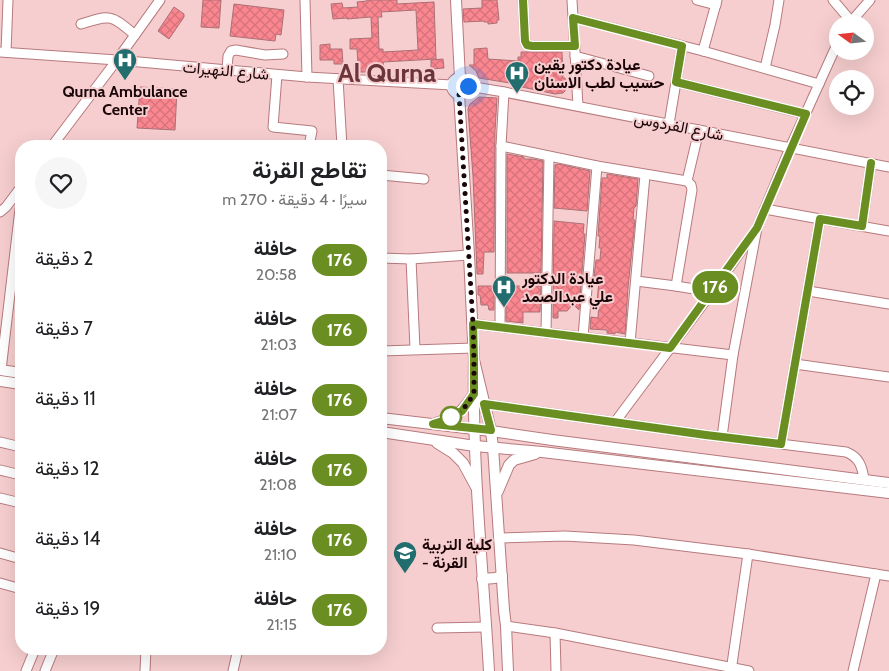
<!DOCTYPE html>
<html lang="ar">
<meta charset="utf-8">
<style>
:root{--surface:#fff;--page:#f6f6f6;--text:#202124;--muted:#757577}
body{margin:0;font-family:Cabin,Vazirmatn,sans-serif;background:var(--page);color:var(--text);direction:rtl;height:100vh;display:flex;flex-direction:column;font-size:19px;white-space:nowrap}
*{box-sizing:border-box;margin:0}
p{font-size:16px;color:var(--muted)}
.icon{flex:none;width:28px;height:28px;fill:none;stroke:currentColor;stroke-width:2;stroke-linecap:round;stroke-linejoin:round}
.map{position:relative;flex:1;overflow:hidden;direction:ltr}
.panel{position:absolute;left:15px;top:140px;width:372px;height:515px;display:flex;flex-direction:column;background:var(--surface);border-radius:20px;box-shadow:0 5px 20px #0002;direction:rtl}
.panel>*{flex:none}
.badge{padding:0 10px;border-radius:16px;font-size:18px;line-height:32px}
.needle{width:32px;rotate:285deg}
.fabs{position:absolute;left:829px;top:15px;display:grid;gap:10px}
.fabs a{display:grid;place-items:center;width:45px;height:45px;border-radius:50%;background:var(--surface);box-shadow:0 5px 20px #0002;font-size:25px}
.you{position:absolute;width:25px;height:25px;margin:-12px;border:4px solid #fff;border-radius:50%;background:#1a73e8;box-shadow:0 0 0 8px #1a73e833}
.map>.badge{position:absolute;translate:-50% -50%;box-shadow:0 0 0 2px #fff}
.round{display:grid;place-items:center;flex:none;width:52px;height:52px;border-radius:26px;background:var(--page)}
.headline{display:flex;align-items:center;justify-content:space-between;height:85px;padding:0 20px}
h1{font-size:24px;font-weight:600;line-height:38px}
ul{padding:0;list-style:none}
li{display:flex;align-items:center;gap:15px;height:70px;padding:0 20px}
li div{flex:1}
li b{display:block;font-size:19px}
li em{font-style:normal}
li .badge{min-width:55px;font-weight:700;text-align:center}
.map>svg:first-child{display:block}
</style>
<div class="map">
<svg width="889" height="671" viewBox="0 0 889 671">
<defs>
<pattern id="building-cross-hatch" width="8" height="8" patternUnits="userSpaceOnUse" patternTransform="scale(1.25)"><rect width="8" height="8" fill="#fa8690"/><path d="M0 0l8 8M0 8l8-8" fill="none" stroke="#d6727b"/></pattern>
</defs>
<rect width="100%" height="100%" fill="#f6cecf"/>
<g fill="url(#building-cross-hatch)" stroke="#ac7074" fill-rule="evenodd">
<path d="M203 0H221L219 28 201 27Z"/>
<path d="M367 0H397V4L434 2 436 59 383 62 384 68H366V72H354V65L358 64 357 49H350V39L372 38 371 17 347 19V18L333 19 331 4 342 3 343 8 358 7 357 2 367 1ZM416 10 418 50 383 52V49H379L378 17H382L381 12Z"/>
<path d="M482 0H497L499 20H497V23L488 24V22H484V21L464 22 463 9 482 8Z"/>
<path d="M234 4 284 10 281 35 276 34 275 41 230 36Z"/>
<path d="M174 7 184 14V17L169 39 158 31Z"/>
<path d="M330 44V49H342L343 64H334V60H320V45Z"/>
<path d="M487 48 488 59 518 61V57H521V52H562L563 78H565L566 84 565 91 563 93 555 94 522 87V85L479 78 476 71 469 65H474V49Z"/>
<path d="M443 59 444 68 431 69V60Z"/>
<path d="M140 87 177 89 175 130 137 128Z"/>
<path d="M479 97 497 98 495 131 494 252H484L483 274H477L473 176 468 109 470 104Z"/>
<path d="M507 154 524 157V159H533L543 161 541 273H507Z"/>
<path d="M558 164 590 171 587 211 554 208 555 165Z"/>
<path d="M607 174 638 179 636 206 634 208 633 220H635L628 288 625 334 615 332V334L607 333V330L590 329 591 317 598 318 599 302H597L599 281H595V276H594L596 260H600L601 248H599L600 236H598L602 178H607Z"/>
<path d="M554 221 584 224 583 234H585L579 310 573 304 567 311H558V318H553Z"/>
<path d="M478 286H494V310H489L488 305H481L480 295H478Z"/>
<path d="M506 286H541L540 312H523V323L506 321Z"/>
</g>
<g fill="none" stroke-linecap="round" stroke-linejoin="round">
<g stroke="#b77a7d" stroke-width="11">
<g id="minor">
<path d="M305 0 307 77"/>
<path d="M523 0 525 41 527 45 531 46H575"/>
<path d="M572 0 578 106"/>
<path d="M697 0 716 5"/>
<path d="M833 0 851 21"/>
<path d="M573 18 703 51 819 84"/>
<path d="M81 24C111 14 111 15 135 35"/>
<path d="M849 24 870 0"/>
<path d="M703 51 717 0"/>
<path d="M0 52 117 60 307 77 452 85"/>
<path d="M6 52 8 0"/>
<path d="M575 56 649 76"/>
<path d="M765 68 775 25 779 0"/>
<path d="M227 70 228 56 231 51 236 50 265 55 283 54"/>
<path d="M277 75 273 127 312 131 309 146"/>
<path d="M338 79 342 146"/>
<path d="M676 82 805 114"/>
<path d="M468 86 504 92 889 167"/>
<path d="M669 124 682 46"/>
<path d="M52 146 117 60 160 0"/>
<path d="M501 146 597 166 687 181 691 185 692 190 676 286"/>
<path d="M381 175 424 179"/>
<path d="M687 181 699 130"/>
<path d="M765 209 820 219 889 231"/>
<path d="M0 212 6 207 21 187"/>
<path d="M862 226 871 163"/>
<path d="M381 258 411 259 469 255"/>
<path d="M411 259 415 349"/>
<path d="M636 281 676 286 712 292"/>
<path d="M808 291 889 304"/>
<path d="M473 324 733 355"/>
<path d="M500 327 501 146 504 92"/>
<path d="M546 333 549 157"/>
<path d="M583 337 597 166"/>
<path d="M630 343 645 175"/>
<path d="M381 351 474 348"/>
<path d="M795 364 889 377"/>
<path d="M1 370 20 209"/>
<path d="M484 404 706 435 846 452C859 457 862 466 864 479"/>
<path d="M615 422 712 292 755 231"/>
<path d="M722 437 733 355 757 228 790 148 838 42"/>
<path d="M0 442 21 447"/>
<path d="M781 444 820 219"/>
<path d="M0 470 21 475"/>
<path d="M0 498 21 503"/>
<path d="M499 538 565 536 634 540 748 554 889 576"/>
<path d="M0 553 21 559"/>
<path d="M0 583 21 589"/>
<path d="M506 626 555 633 749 671"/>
<path d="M437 628 486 627"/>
<path d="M555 633 556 671"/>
<path d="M26 671 35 649"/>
<path d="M45 671 54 649"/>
<path d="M145 671 146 649"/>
<path d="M233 671 238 649"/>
<path d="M731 671 748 554"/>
<path d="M853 671 876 574"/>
</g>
</g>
<g stroke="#b77a7d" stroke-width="12">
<g id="major">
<path d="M456 0 460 78"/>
<circle cx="460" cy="86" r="8"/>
<path d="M459 94 469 255 474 360"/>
<path d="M0 370 21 373"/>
<path d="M0 381 21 384"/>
<path d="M381 418 491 431 552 440 889 483"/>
<path d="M436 423C457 417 462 412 474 394"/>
<path d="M381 432 475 446 542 452 889 493"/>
<path d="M437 443 453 453 463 463 476 487"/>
<path d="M498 491 509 465 514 460 535 454"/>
<path d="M482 579 495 578 502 576"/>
<path d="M489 671C483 568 472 464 474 360L491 431 493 447 504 610 506 626 508 671"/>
</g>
</g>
<use href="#minor" stroke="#fff" stroke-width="9"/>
<use href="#major" stroke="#fff" stroke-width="10"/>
</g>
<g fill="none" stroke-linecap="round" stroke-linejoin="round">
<g stroke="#fff" stroke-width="11">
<path id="line" d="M523 0 525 41 527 45 532 46H575L573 18 682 46 676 82 806 114 757 228 670 348 473 324 474 360V394L462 411 446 420 433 424 491 430 484 404 706 435 781 444 820 219 862 226 871 163"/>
</g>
<use href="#line" stroke="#6b8e23" stroke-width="8"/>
<path stroke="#1a0507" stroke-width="5" stroke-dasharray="0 9" d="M451 417 462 411 474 394V360L473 324 459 94 466 91 468 86"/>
</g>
<defs>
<g id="hospital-pin" transform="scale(1.25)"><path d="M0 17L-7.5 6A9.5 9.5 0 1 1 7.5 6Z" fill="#226d6e" stroke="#f6cecf"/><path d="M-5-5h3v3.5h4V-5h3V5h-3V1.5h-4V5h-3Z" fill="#fff"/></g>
<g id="university-pin" transform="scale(1.25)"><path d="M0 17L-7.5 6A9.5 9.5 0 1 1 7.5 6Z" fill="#226d6e" stroke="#f6cecf"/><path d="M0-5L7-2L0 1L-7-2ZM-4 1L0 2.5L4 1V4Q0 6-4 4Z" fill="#fff"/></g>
</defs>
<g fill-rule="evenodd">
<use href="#hospital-pin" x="125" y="60"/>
<use href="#hospital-pin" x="517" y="73"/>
<use href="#hospital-pin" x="504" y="287"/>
<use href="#university-pin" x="405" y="553"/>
</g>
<circle fill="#fff" stroke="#6b8e23" stroke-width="2.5" cx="451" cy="417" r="10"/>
<g text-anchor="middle" stroke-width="4" stroke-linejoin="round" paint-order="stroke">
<g font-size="16" font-weight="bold" fill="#1a0507" stroke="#f6cecf" text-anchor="start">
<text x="534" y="70">عيادة دكتور يقين<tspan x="534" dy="18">حسيب لطب الاسنان</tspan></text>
<text x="125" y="97" text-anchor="middle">Qurna Ambulance<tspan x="125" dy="18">Center</tspan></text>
<text x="522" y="284">عيادة الدكتور<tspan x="522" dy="18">علي عبدالصمد</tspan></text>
<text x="422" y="550">كلية التربية<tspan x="422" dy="18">- القرنة</tspan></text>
</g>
<g font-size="16" fill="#1a0507" stroke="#f6cecf">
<text transform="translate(226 70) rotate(5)" y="6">شارع النهيرات</text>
<text transform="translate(679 126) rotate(11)" y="6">شارع الفردوس</text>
</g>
<g font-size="26" font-weight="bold" fill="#6b353a" stroke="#f6cecf">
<text x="387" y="82">Al Qurna</text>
</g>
</g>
</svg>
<div class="fabs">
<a><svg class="needle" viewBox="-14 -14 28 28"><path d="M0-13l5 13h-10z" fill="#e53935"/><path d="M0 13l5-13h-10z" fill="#757577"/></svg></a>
<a><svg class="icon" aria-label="locate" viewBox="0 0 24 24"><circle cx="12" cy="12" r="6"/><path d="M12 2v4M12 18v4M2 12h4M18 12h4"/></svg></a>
</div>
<div class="you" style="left:468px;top:86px"></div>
<b class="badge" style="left:715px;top:287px;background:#6b8e23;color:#fff">176</b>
<section class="panel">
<div class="headline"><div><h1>تقاطع القرنة</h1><p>سيرًا · 4 دقيقة · 270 m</p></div><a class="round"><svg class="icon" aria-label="heart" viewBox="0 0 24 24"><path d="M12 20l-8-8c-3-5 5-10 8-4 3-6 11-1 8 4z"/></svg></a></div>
<ul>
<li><span class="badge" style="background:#6b8e23;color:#fff">176</span><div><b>حافلة</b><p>20:58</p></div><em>2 دقيقة</em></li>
<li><span class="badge" style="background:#6b8e23;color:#fff">176</span><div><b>حافلة</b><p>21:03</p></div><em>7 دقيقة</em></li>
<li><span class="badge" style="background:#6b8e23;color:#fff">176</span><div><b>حافلة</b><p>21:07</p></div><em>11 دقيقة</em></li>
<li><span class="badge" style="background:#6b8e23;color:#fff">176</span><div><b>حافلة</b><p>21:08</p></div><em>12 دقيقة</em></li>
<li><span class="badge" style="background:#6b8e23;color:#fff">176</span><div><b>حافلة</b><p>21:10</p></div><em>14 دقيقة</em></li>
<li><span class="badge" style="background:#6b8e23;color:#fff">176</span><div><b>حافلة</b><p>21:15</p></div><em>19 دقيقة</em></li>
</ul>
</section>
</div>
